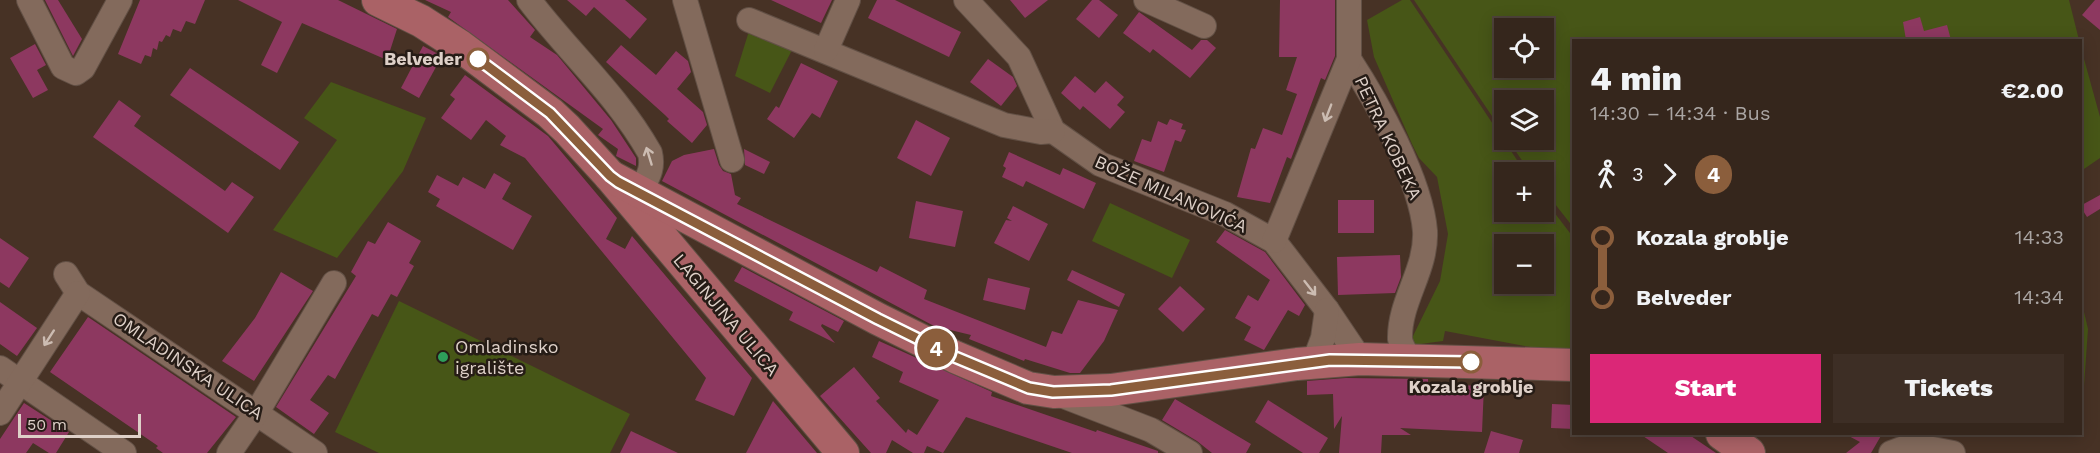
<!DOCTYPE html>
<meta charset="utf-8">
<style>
:root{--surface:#35261c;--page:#3d2e25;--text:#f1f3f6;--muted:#aaa5a3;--line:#4f433b;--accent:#db2777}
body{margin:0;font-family:"Work Sans",sans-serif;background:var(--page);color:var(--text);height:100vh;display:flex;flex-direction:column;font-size:22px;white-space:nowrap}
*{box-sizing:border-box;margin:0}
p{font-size:20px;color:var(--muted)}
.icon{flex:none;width:33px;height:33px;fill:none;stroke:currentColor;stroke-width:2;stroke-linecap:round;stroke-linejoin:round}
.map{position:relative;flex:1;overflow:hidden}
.side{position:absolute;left:1572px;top:39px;width:510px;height:396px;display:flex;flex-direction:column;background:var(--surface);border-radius:0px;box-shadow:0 3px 15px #0003,0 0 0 2px var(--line)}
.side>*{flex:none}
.badge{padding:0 12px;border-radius:20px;font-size:21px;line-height:39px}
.fabs{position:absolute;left:1494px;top:18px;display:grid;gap:12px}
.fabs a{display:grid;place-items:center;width:60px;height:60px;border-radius:0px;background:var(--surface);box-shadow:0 3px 15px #0003,0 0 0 2px var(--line);font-size:30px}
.scale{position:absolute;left:18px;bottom:15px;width:123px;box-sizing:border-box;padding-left:6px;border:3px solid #ded0c8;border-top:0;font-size:16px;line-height:21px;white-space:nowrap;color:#ded0c8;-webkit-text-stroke:4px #261c16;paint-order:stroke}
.map>.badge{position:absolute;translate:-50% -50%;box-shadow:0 0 0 3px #fff}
.legs{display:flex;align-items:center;gap:9px;height:66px;padding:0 18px;font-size:20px}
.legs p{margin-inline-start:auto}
.headline{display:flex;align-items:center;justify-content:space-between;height:102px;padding:0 18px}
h1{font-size:33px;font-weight:800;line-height:45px}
.action{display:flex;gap:12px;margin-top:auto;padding:12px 18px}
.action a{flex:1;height:69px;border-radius:0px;background:var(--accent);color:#fff;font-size:24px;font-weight:800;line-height:69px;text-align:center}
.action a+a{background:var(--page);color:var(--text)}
ul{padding:0 18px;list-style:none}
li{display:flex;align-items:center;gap:21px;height:60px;font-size:22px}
li i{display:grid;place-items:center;width:9px;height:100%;margin:0 8px;background:currentColor}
li i::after{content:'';width:15px;height:15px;margin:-8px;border:4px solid;border-radius:50%;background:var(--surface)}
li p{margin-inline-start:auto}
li:first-child i{background:linear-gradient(#0000 50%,currentColor 0)}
li:last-child i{background:linear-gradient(currentColor 50%,#0000 0)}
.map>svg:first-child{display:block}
</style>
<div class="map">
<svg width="2100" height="453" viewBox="0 0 2100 453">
<rect width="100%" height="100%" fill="#473225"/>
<g fill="#475617" fill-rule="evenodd">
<path d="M1402 0H1410L1525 172H1504V212H1544V199L1573 237V350L1536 348 1445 331 1443 341 1413 345V336L1440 281 1448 234 1437 177 1419 158 1412 144 1374 57 1367 20ZM1504 244H1544V284H1504Z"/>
<path d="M1414 0H2069L2079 40H1574L1573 227 1544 190V172H1530L1508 140H1544V100H1504V134ZM1504 28H1544V68H1504Z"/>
<path d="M749 31 793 48 770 93 735 76Z"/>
<path d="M2081 48 2100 117V158L2081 171Z"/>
<path d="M331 82 426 118 403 171 337 258 273 230 337 140 304 118Z"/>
<path d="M1110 203 1190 240 1172 278 1092 241Z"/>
<path d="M2081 299 2088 329 2084 386 2081 389Z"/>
<path d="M399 301 630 414 610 453H379L335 432Z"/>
</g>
<g fill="#8d3860">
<path d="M45 0H58L82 39 73 56Z"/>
<path d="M140 0H205L195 24 186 21 181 32 173 29 170 37 166 35 162 42 159 41 157 50 153 48 151 57 145 55 141 64 118 54Z"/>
<path d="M238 0H338L397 29 387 60 302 23 277 73 261 65 282 22Z"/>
<path d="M425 0H508L535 30 530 37 557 55 611 120 636 158V166L616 156 618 149 598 135 603 129 448 17 451 12Z"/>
<path d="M567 0H625L647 19 630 39 594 7 586 16Z"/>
<path d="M771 0H832L821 23Z"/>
<path d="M877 0H895L961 32 949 57 868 18Z"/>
<path d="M1010 0H1048L1025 18Z"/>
<path d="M1092 0H1099L1118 15 1099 38 1076 19Z"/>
<path d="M1280 0H1335V56L1325 80 1321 78 1291 159 1287 157 1270 203 1237 197 1251 148 1255 149 1263 128 1282 135 1297 94 1286 90 1297 57H1279Z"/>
<path d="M2095 0H2100V30L2082 15Z"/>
<path d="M1139 12 1192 50 1201 40H1207L1216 48 1190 78 1153 49 1150 53 1123 33Z"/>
<path d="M1920 17 1924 31 1947 25 1951 40H1906L1903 22Z"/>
<path d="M35 44 46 65 37 70 48 90 33 98 10 58Z"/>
<path d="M621 45 656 75 676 51 688 61 691 72 677 89 703 112 707 125 692 143 667 121 669 119 665 115 606 62Z"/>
<path d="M423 46 442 56 419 98 401 88Z"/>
<path d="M988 59 1013 77 1017 86 1001 106 970 82Z"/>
<path d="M801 63 838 81 820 118 812 113 794 138 767 119 776 106 779 108Z"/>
<path d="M190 68 299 142 280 170 170 95Z"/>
<path d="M465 75 548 136 617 218 606 239 625 249 632 236 752 378 734 416 695 400 706 378 525 158 500 145 506 136 486 120 471 140 441 118 455 99 450 95Z"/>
<path d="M1075 76 1095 93 1106 81 1124 97 1117 105 1125 112 1110 129 1083 106 1080 110 1061 93Z"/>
<path d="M119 100 141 116 134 126 225 191 232 182 254 197 228 233 93 137Z"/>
<path d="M1170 119 1183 124 1181 129 1186 130 1181 142 1175 140 1164 172 1134 161 1142 139 1151 142 1158 121 1167 125Z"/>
<path d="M916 120 950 138 931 176 897 158Z"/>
<path d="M714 149 719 165 723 171 731 174 735 195 741 198 737 204 877 272 880 266 927 290 924 299 1046 347 1052 331 1062 334 1078 300 1118 310 1104 341 1080 373H1070L1025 359 1024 361 969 339 971 335 934 326 662 181 672 161 684 155Z"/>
<path d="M744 149 770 162 764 174 745 165Z"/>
<path d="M1009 152 1060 175 1063 168 1096 183 1084 209 1026 181 1023 187 1002 177 1006 168 1003 166Z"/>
<path d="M494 173 511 183 502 199 532 216 513 250 436 206 440 199 428 192 437 175 458 186 463 177 485 189Z"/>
<path d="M2100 195V209L2087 217 2080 206Z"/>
<rect x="1338" y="200" width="36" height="33"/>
<path d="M916 201 963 211 955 247 909 238Z"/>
<path d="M1013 206 1048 224 1029 261 994 243 1006 220 1012 221 1007 218Z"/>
<path d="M388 222 421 241 409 263 414 266 397 297 391 294 378 317 372 314 335 379 328 375 310 400 329 413 314 434 276 407 356 276 351 272 368 241 375 244Z"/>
<path d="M1225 230 1265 252 1305 305 1299 316 1288 310 1264 350 1244 340 1251 327 1235 318 1248 295 1258 301 1270 280 1216 242Z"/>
<path d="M0 238 29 258 9 288 0 282Z"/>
<path d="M1400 255 1401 277 1395 293 1338 295 1337 257Z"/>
<path d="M742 267 844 321 838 332 822 324 821 326 835 343 789 320 793 312 734 281Z"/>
<path d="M1072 270 1125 294 1119 307 1067 280Z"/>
<path d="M281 272 313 291 254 381 222 361 255 318Z"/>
<path d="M988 278 1030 288 1025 310 983 300Z"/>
<path d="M1180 286 1205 309 1183 332 1158 309Z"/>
<path d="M0 302 37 328 17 356 0 344Z"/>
<path d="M88 317 236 417 207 453H163L156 448 158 446 50 372Z"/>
<path d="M879 341 992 392 991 396 1096 432 1097 430 1158 451V453H1072L966 417 943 453 927 446 924 453H913L892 440 886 453H871L820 396 854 367 880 398 876 401 906 433 908 429 917 435 939 400 899 382 903 372 872 357Z"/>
<path d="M1346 378 1428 379V384L1484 386 1482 432 1400 428 1411 435H1382L1381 453H1339L1342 416 1334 429 1333 394 1307 395V381Z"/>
<path d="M1175 399 1251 444 1246 453H1212L1197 441 1162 420Z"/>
<path d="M1268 400 1328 438 1319 453H1303L1255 422Z"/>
<path d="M773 401 817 453H746Z"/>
<path d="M24 403 69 432 56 453H49L33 443 26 453H0V439Z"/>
<path d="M1552 404 1574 405V429L1551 428Z"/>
<path d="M631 431 678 453H620Z"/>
<path d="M1491 431 1523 440 1519 453H1484Z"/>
<path d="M1640 434H1688L1716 453H1668Z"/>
<path d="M1845 434H1882L1871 453H1846L1860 442Z"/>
</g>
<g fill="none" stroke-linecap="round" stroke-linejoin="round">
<g stroke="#625045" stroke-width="26">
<g id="minor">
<path d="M29 0 63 67 76 73 83 68 120 0"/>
<path d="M529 0C569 53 616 93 650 153 656 178 636 186 638 208"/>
<path d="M685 0 732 160"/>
<path d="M966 0 1019 57 1053 131 1100 164 1225 214 1274 241 1327 310 1360 359"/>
<path d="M1146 0 1204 26"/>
<path d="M749 20 1004 125 1041 132 1053 131"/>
<path d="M826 50 848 0"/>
<path d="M1349 59C1377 102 1421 180 1425 231 1427 270 1399 301 1400 339 1401 346 1406 353 1410 360"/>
<path d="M1274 241 1349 59V0"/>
<path d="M66 274 78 293 315 453"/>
<path d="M1314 362 1323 338 1327 310"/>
<path d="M0 368 124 453"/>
<path d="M1058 394 1151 430 1190 453"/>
<path d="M0 413 78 293"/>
<path d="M229 453 257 412 334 283"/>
<path d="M1891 453 1912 445 1953 453"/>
</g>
</g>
<g stroke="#625045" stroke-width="34">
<g id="major">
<path d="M378 0 421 21 460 46 550 113 567 129 610 176 843 453"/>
<path d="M610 176 878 319 955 357 1028 388 1054 392 1111 390 1297 364 1360 359 1574 365"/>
<path d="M1722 434 1749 453"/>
</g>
</g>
<use href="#minor" stroke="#836a5c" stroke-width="24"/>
<use href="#major" stroke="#aa6266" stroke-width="32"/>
</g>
<defs><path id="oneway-shaft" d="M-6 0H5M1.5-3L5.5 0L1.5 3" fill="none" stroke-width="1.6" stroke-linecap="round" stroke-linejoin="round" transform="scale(1.5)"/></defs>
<g stroke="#ccbcb2">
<use href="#oneway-shaft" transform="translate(1328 113) rotate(111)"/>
<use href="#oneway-shaft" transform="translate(649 156) rotate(-107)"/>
<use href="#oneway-shaft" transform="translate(1310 288) rotate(52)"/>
<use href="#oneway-shaft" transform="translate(49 338) rotate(123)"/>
</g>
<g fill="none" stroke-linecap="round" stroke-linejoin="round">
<g stroke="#fff" stroke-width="14">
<path id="line-1" d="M478 59 550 113 610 176 618 182 878 319 955 357 1029 388 1053 392 1111 390 1330 360 1471 362"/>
</g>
<use href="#line-1" stroke="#8b5e3c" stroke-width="9"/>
</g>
<g fill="#fff" stroke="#8b5e3c" stroke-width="3">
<circle cx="478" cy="59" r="10"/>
<circle cx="1471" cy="362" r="10"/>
</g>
<circle fill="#2e9e5b" stroke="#261c16" stroke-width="2" cx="443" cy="357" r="6"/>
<g text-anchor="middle" stroke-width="5" stroke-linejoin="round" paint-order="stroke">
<g font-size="18" font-weight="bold" fill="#ded0c8" stroke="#261c16" text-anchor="end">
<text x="462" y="65">Belveder</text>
<text x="1471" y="393" text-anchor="middle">Kozala groblje</text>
</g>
<g font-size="18" fill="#ded0c8" stroke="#261c16">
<text transform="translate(1388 138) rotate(65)" y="6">PETRA KOBEKA</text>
<text transform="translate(1171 194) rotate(24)" y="6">BOŽE MILANOVIĆA</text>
<text transform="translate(726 315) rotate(50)" y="6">LAGINJINA ULICA</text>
<text transform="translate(188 366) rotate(34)" y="6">OMLADINSKA ULICA</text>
</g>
<g font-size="18" fill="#ded0c8" stroke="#261c16" text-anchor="start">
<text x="455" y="353">Omladinsko<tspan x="455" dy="21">igralište</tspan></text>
</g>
</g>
</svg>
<div class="fabs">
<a><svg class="icon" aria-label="locate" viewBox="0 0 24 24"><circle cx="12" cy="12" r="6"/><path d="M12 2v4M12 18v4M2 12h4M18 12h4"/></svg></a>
<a><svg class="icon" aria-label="layers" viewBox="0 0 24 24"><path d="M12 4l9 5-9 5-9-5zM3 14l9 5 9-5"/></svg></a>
<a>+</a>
<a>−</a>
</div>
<div class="scale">50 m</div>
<b class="badge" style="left:936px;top:348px;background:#8b5e3c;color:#fff">4</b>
<section class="side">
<div class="headline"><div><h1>4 min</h1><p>14:30 – 14:34 · Bus</p></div><b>€2.00</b></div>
<div class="legs"><svg class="icon" aria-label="walk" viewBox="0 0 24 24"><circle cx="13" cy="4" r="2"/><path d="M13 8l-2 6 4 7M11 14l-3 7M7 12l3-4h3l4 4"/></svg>3<svg class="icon" aria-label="forward" viewBox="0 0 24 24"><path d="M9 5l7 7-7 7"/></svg><b class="badge" style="background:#8b5e3c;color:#fff">4</b></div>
<ul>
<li><i style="color:#8b5e3c"></i><b>Kozala groblje</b><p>14:33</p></li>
<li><i style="color:#8b5e3c"></i><b>Belveder</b><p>14:34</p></li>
</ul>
<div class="action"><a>Start</a><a>Tickets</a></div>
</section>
</div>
